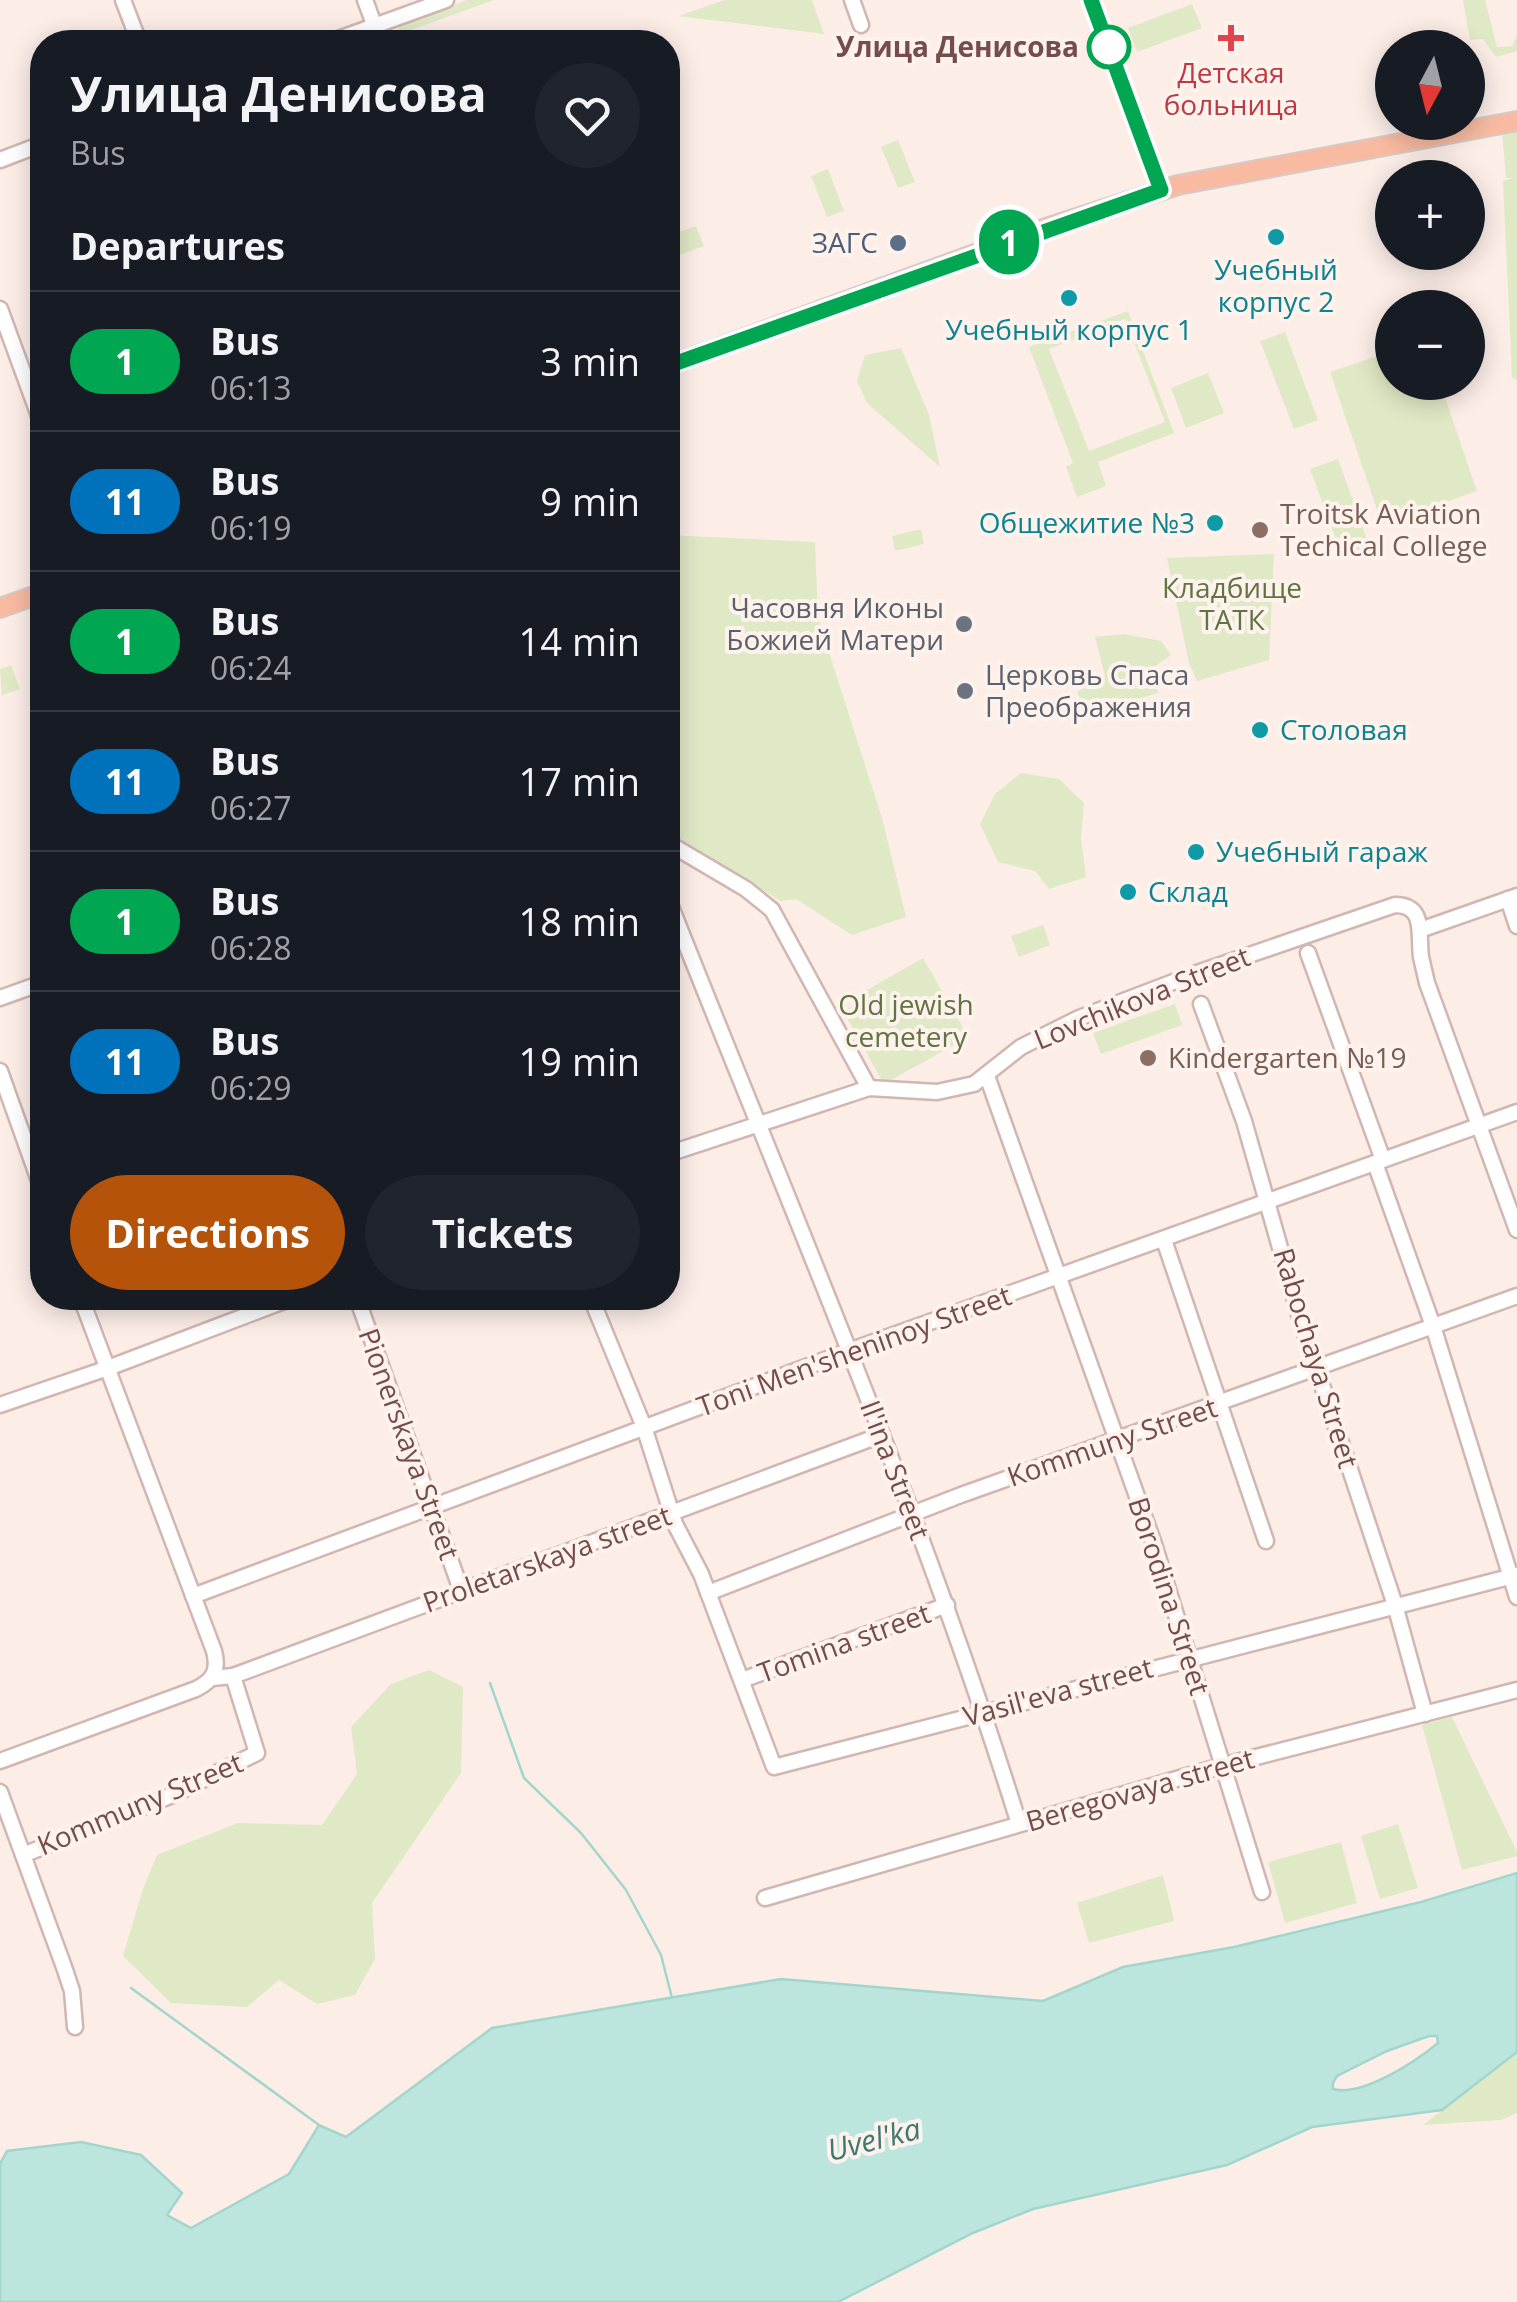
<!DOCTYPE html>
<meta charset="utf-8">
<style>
:root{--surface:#171b24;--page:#20242c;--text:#f1f3f6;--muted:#9ea1a6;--line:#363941;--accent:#b45309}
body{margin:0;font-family:"Open Sans",sans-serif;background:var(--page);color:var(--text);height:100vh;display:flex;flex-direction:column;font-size:38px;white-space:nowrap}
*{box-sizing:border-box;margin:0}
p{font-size:32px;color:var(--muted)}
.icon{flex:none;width:55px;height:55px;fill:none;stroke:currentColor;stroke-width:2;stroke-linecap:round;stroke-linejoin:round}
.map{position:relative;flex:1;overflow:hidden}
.sheet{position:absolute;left:30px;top:30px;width:650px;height:1280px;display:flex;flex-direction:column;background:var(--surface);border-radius:40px;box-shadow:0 5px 25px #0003}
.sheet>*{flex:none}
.badge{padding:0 20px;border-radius:32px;font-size:35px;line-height:65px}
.needle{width:65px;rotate:187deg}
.controls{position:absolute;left:1375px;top:30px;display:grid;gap:20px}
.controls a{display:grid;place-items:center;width:110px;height:110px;border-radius:50%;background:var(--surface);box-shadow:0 5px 25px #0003;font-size:50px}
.map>.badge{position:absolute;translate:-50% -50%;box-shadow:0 0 0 5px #fff}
h2{padding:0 40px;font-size:38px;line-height:90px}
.round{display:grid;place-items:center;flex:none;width:105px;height:105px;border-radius:52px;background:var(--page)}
.headline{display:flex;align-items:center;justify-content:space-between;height:170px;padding:0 40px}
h1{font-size:48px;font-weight:700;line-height:75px}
.primary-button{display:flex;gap:20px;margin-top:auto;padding:20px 40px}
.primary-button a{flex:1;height:115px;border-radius:60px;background:var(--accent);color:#fff;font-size:40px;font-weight:700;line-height:115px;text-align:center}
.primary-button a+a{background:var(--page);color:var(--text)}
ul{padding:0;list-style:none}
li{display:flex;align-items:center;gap:30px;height:140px;padding:0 40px;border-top:2px solid var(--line)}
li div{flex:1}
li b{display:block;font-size:38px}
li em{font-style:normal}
li .badge{min-width:110px;font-weight:700;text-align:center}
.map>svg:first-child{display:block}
</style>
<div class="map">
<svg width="1517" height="2302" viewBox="0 0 1517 2302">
<rect width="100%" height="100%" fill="#fcede7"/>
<g fill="#e0e9c6" fill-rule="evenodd">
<path d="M467 0H494L400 34 397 26Z"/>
<path d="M725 0H812L824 34 678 16Z"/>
<path d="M1463 0H1485L1497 47 1512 46 1517 35V51L1496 57 1483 39 1470 40Z"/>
<path d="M1192 4 1202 28 1137 52 1128 28Z"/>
<path d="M1517 130V380L1512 377 1503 181 1512 178H1506L1502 133Z"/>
<path d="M898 140 915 182 898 188 881 147Z"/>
<path d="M828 169 844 211 827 217 811 176Z"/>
<path d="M696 226 704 246 679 255 671 235Z"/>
<path d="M1128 311 1174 433 1098 462 1106 486 1077 497 1066 467 1073 463 1029 347ZM1125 319 1165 422 1089 451 1049 349Z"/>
<path d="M1285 332 1318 420 1294 429 1260 341Z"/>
<path d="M901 348 929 415 940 467 867 403 857 381 865 355Z"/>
<path d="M1392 351V382L1440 383 1477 491 1382 524 1330 372Z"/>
<path d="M1208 373 1224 413 1186 428 1171 388Z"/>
<path d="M1338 459 1370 548 1343 558 1310 469Z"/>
<path d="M921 529 924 544 895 551 892 536Z"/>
<path d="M668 535 815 542 818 618 882 818 906 917 852 935 796 899 781 901 668 834Z"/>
<path d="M1274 554 1269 660 1197 681 1189 663 1167 558Z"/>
<path d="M1124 634 1161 641 1171 655 1154 667 1158 693 1088 713 1077 692 1105 676 1095 637Z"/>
<path d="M11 665 20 689 2 695 0 669Z"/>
<path d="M1021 773 1059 779 1084 803 1081 839 1086 877 1049 889 1035 871 998 862 980 824 995 794Z"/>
<path d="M1043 925 1050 945 1019 957 1011 936Z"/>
<path d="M923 958 968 1037 884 1084 843 1011 863 1000 860 994Z"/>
<path d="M1175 1004 1182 1025 1101 1054 1093 1033Z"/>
<path d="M429 1670 463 1687 461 1773 372 1903 375 1959 355 1995 317 2004 279 1980 247 2007 171 2003 123 1956 143 1889 157 1855 238 1823 322 1825 357 1774 351 1727 391 1684Z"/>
<path d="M1452 1717 1517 1852V1856L1462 1870 1422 1725Z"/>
<path d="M1398 1824 1418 1888 1380 1899 1361 1836Z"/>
<path d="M1341 1842 1357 1903 1285 1923 1268 1862Z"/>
<path d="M1163 1875 1174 1921 1089 1943 1077 1903Z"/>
<path d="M1517 2052V2113L1501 2120 1423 2125Z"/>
</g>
<path fill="#bce5dd" stroke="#a2d6cd" stroke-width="2.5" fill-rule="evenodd" d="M1517 1873V2052L1442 2110 1312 2127 1227 2165 1033 2209 973 2233 838 2302H0V2164L7 2151 81 2142 141 2155 182 2193 167 2215 191 2228 289 2174 319 2125 346 2137 492 2028 781 1979 1043 2001 1123 1967 1234 1947 1421 1902ZM1429 2036H1437L1438 2043C1415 2062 1362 2097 1333 2089V2083L1337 2076 1387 2051Z"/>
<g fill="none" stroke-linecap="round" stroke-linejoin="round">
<g stroke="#a2d6cd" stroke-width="2.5">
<path d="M490 1683 524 1778 581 1833 626 1890 661 1955 672 1998"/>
<path d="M131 1988 319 2125"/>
</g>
<g stroke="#d2b6b2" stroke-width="19">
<g id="minor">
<path d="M123 0 139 42"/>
<path d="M365 0 375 27"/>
<path d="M852 0 861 25"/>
<path d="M1091 0 1161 190"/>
<path d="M371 28 376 42"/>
<path d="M330 42 446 0"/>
<path d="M0 160 42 144"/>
<path d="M0 309 42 424"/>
<path d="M668 843 746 889 772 910 869 1088"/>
<path d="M668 899C789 1205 921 1509 1019 1824"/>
<path d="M1508 899 1517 926"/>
<path d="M1420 930 1517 896"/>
<path d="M1308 953 1383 1160"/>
<path d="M0 998 42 983"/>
<path d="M1201 1004 1244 1121 1302 1325 1395 1605 1425 1714"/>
<path d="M0 1071 42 1189"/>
<path d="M987 1076 1154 1544 1262 1892"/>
<path d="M668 1154 869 1088 937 1092 974 1084 1021 1047 1079 1018 1194 974 1395 905C1426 905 1418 934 1421 957 1423 966 1425 974 1427 983L1517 1230"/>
<path d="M1375 1163 1433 1326 1517 1597"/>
<path d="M1164 1240 1266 1541"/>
<path d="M357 1298 461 1590"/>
<path d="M591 1298 644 1427 675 1524 701 1574 774 1767 1517 1575"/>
<path d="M0 1405 108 1368 292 1298"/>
<path d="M708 1593 961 1495 1517 1296"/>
<path d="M193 1596 849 1351 1517 1112"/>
<path d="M212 1678 233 1676 881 1435"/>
<path d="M742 1680 947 1605"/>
<path d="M0 1761 196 1689C214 1680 219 1670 214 1651L81 1298"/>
<path d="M0 1792 64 1967 72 1991 75 2027"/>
<path d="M23 1855 170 1796 257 1753 233 1676"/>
<path d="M765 1898 1225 1765 1517 1690"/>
</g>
</g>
<g stroke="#d6cac9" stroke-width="22">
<g id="major">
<path d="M668 366 1046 228 1178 185 1517 121"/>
<path d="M0 608 42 593"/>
</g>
</g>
<use href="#minor" stroke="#fff" stroke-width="14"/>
<use href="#major" stroke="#f8bba2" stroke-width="18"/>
</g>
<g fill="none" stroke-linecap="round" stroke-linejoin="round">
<g stroke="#fff" stroke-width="22">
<path id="line" d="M668 366 1161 190 1091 0"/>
</g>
<use href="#line" stroke="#00a651" stroke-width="15"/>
</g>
<path fill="#e0444e" stroke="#fef2ed" stroke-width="4" d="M1226 23h10v10h10v10h-10v10h-10v-10h-10v-10h10z"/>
<circle fill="#fff" stroke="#00a651" stroke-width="5" cx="1109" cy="47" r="20"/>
<g fill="#0f9aa8" stroke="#fef2ed" stroke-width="4">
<circle cx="1276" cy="237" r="10"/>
<circle cx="1069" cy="298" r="10"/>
<circle cx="1215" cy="523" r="10"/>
<circle cx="1260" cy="730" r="10"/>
<circle cx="1196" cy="852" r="10"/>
<circle cx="1128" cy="892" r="10"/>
</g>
<circle fill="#5c6f8a" stroke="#fef2ed" stroke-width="4" cx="898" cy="243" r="10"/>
<g fill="#8d6e63" stroke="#fef2ed" stroke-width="4">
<circle cx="1260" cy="530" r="10"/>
<circle cx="1148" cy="1058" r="10"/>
</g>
<g fill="#6b7280" stroke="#fef2ed" stroke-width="4">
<circle cx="964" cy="624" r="10"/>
<circle cx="965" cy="691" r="10"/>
</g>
<g text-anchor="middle" stroke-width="8" stroke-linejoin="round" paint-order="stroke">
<g font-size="28" font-weight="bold" fill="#754d4c" stroke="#fef2ed" text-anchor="end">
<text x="1079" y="57">Улица Денисова</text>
</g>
<g font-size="28" fill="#be3a42" stroke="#fef2ed">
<text x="1231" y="83">Детская<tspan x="1231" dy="32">больница</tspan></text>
</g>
<g font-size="28" fill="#4e5e75" stroke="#fef2ed" text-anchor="end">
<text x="878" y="253">ЗАГС</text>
</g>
<g font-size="28" fill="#0d838f" stroke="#fef2ed" text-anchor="start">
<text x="1276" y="280" text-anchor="middle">Учебный<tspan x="1276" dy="32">корпус 2</tspan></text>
<text x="1069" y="340" text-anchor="middle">Учебный корпус 1</text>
<text x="1195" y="533" text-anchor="end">Общежитие №3</text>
<text x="1280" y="740">Столовая</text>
<text x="1216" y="862">Учебный гараж</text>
<text x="1148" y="902">Склад</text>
</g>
<g font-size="28" fill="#785e54" stroke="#fef2ed" text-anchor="start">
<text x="1280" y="524">Troitsk Aviation<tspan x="1280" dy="32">Techical College</tspan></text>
<text x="1168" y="1068">Kindergarten №19</text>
</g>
<g font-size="28" fill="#617441" stroke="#fef2ed">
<text x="1232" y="598">Кладбище<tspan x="1232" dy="32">ТАТК</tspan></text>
<text x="906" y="1015">Old jewish<tspan x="906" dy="32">cemetery</tspan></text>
</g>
<g font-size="28" fill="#5b616d" stroke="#fef2ed" text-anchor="end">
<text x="944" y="618">Часовня Иконы<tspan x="944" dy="32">Божией Матери</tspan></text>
<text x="985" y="685" text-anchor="start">Церковь Спаса<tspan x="985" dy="32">Преображения</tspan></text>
</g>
<g font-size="28" fill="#754d4c" stroke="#fef2ed">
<text transform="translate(1142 998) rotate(-22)" y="10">Lovchikova Street</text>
<text transform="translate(854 1351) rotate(-20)" y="10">Toni Men'sheninoy Street</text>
<text transform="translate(1316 1358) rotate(73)" y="10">Rabochaya Street</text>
<text transform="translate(1112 1442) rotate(-19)" y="10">Kommuny Street</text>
<text transform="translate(409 1444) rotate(70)" y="10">Pionerskaya Street</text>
<text transform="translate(895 1470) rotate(69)" y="10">Il'ina Street</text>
<text transform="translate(547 1559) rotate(-20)" y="10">Proletarskaya street</text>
<text transform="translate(1169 1596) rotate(72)" y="10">Borodina Street</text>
<text transform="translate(844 1643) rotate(-20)" y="10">Tomina street</text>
<text transform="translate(1058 1692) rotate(-15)" y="10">Vasil'eva street</text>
<text transform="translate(1140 1790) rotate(-16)" y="10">Beregovaya street</text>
<text transform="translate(140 1804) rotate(-23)" y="10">Kommuny Street</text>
</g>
<g font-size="30" font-style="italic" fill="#407970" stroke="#fef2ed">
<text transform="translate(874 2140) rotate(-14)" y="10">Uvel'ka</text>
</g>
</g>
</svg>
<div class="controls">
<a><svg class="needle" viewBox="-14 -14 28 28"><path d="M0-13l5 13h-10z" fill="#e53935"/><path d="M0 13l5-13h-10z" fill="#9ea1a6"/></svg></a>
<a>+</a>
<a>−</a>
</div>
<b class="badge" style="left:1009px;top:242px;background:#00a651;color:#fff">1</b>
<section class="sheet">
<div class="headline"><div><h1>Улица Денисова</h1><p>Bus</p></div><a class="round"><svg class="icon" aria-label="heart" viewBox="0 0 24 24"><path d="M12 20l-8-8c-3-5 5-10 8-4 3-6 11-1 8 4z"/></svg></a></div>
<h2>Departures</h2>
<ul>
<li><span class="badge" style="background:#00a651;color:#fff">1</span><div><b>Bus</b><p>06:13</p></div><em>3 min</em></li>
<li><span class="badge" style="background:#0072bc;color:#fff">11</span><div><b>Bus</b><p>06:19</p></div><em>9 min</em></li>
<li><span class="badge" style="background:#00a651;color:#fff">1</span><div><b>Bus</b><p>06:24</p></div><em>14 min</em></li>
<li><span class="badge" style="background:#0072bc;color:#fff">11</span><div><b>Bus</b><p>06:27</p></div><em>17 min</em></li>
<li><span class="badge" style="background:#00a651;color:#fff">1</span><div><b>Bus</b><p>06:28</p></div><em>18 min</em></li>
<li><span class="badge" style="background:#0072bc;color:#fff">11</span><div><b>Bus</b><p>06:29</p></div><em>19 min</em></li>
</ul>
<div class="primary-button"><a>Directions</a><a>Tickets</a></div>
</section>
</div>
